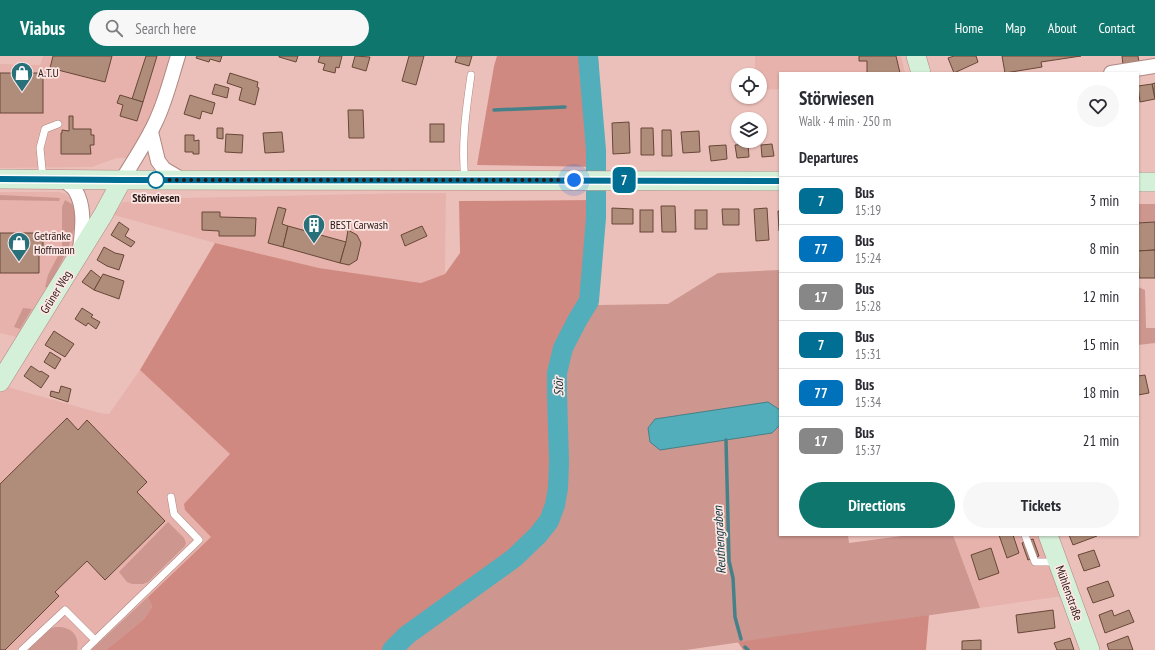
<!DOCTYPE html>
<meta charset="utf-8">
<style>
:root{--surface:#fff;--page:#f7f7f7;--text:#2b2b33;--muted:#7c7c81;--line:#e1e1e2;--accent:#0f766e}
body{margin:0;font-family:"PT Sans Narrow",sans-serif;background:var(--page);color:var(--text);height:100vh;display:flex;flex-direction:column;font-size:15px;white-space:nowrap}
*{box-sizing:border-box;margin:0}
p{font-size:13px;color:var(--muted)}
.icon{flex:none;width:22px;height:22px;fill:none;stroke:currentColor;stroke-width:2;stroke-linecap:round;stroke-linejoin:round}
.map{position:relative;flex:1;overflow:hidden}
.sheet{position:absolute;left:779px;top:16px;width:360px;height:464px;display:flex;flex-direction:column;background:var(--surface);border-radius:0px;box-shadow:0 1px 3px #0004}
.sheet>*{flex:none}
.badge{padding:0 8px;border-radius:6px;font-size:14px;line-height:26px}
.buttons{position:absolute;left:731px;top:12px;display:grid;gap:8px}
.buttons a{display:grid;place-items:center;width:36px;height:36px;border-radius:50%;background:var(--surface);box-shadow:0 1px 3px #0004;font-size:20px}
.you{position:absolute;width:20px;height:20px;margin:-10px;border:3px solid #fff;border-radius:50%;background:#1a73e8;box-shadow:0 0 0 6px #1a73e833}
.map>.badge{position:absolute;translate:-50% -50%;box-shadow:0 0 0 2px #fff}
h2{padding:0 20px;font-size:15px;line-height:36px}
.round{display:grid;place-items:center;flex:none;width:42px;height:42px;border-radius:21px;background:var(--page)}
.summary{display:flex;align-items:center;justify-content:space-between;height:68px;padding:0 20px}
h1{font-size:19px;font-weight:700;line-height:30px}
.button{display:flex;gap:8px;margin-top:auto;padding:8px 20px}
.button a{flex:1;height:46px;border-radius:24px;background:var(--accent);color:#fff;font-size:16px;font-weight:700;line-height:46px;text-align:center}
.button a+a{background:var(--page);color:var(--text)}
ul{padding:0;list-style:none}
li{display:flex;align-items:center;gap:12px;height:48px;padding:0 20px;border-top:1px solid var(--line)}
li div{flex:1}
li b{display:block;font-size:15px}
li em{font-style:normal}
li .badge{min-width:44px;font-weight:700;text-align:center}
header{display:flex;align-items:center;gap:24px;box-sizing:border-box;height:56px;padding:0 20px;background:var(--accent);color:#fff}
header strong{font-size:19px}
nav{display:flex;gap:22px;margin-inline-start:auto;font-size:14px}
.search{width:280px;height:36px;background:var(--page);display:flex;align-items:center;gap:10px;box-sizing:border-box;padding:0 14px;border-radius:22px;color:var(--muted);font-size:15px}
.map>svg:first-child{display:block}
</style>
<header>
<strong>Viabus</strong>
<div class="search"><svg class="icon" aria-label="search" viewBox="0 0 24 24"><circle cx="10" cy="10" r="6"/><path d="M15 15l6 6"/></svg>Search here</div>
<nav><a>Home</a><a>Map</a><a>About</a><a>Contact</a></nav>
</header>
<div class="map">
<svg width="1155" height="594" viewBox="0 0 1155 594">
<rect width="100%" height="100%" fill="#ecc0ba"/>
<g fill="#e6b2ab">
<path d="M43 0H178L135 102H117L92 111 0 112V8L40 9Z"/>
<path d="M755 0H901L905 17H780V33L760 34V19H755Z"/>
<path d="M0 136H59L66 138 74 145 83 163 71 194 21 282 0 277Z"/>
<path d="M408 137H446L445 218 421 227 319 212 215 187 114 159 123 146 183 142Z"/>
<path d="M140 314 232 400 228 482 125 594H0V337L4 330 100 357 109 358Z"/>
<path d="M953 479H1048L1070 539 980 552Z"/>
</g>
<g fill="#cd968f">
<path d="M0 139 60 142 59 145 0 144Z"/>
<path d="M65 144 72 148 77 158 76 166 68 193 48 232 45 231 48 219 62 192V151Z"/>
<path d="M1138 148H1155V166L1138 167Z"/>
<path d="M780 214V479H848L849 487 909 479H953L980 552 686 594H392L407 579 514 502 538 479 558 432 559 406 557 337V317L563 292 578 263 589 245 599 249 668 248 718 217Z"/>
<path d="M1138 231 1145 234 1146 272H1155V288V287L1138 289Z"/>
<path d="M23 252 32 253 20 273 14 271Z"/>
<path d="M168 466 184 482 186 487 185 490 148 526 143 528H132L127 526 119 516Z"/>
<path d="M148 541 152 551 144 563 106 594H91Z"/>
<path d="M55 571C70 570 80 578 77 594H28L50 573Z"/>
</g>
<g fill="#d08981">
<path d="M497 0H598L603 111 477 109 494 10Z"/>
<path d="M596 144V162L589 245 578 263 563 292 557 317V337L559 406 558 432 555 449 549 465 538 479 514 502 407 579 392 594H106L144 563 152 551 148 541 211 481 185 454 184 448 230 398 140 314 215 187 319 212 421 227 445 218 460 197 459 145Z"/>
<path d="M929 559 926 594H743L738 586Z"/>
</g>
<path fill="#52aeba" stroke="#458189" d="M768 346 780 354V369L772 377 660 394 650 386 648 372 655 363Z"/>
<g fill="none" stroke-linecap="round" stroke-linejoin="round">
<g stroke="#458189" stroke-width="3.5">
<path d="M494 54 565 51"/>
<path d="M726 384 729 505 733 522 735 561 741 583"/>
<path d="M745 591 748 594"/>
</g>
<path stroke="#52aeba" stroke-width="20" d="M392 594 407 579 514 502 538 479 549 465 555 449 558 432 559 406 557 337V317L563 292 578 263 589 245 596 162V94L588 0"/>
</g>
<g fill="#b08c7a" stroke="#684737">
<path d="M53 0H112L105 26 50 12Z"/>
<path d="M146 0H157L143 46 132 43Z"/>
<path d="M197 0H222L220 6 210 3 209 6 196 2Z"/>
<path d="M279 0H298L296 6 279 1Z"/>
<path d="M320 0H342L339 12 336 11 335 17 323 14 325 8 318 6Z"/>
<path d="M355 0 370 1 366 15 352 11Z"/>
<path d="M409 0H424L416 29 402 25Z"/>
<path d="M457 0H472L469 10 455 6Z"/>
<path d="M859 0H896L900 17H867V5H859Z"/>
<path d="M954 0H976L978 6 954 17 948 2Z"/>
<path d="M1002 0H1081L1041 6 1042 11 1005 17Z"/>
<path d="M1122 0H1138L1139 6 1123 9Z"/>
<rect x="0" y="17" width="43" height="40"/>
<path d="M230 17 258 26 257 31 259 32 255 49 239 44 242 32 227 27Z"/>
<path d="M1155 27V43L1152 28Z"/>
<path d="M215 28 229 32 227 42 212 38Z"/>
<path d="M1152 28 1155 43 1140 46 1138 30Z"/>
<path d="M120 39 143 46 137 65 120 60 123 49 117 47Z"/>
<path d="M190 39 215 47 212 58 202 55 200 63 184 58Z"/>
<path d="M348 54H363L364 82H349Z"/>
<path d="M69 60H73V73H91V79H94V89H90L91 98H61V77H62V74L69 75Z"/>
<path d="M629 66 630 97 613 98 612 67Z"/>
<rect x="430" y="68" width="14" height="18"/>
<path d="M217 72H223V83L217 82Z"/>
<path d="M641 72H653L654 99H641Z"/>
<path d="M662 74H671L672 100H662Z"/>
<path d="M699 75 700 96 683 97 681 76Z"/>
<path d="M282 76 284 96 265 97 263 77Z"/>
<path d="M226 78 243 79 242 97 225 96Z"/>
<path d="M185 79H194V85L199 84V98H193V96H185Z"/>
<path d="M748 88 749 101 737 102 735 89Z"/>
<path d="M772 88 774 100 762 101 761 89Z"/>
<path d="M726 89 727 103 711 105 709 90Z"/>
<path d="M661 150H675L676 176H662Z"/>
<path d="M278 151 286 153 282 168 288 170 283 191 268 187Z"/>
<path d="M612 152 633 153V168H612Z"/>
<path d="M767 152 769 184 756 185 754 153Z"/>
<path d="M722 153H739V169H723Z"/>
<rect x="640" y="154" width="13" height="22"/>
<rect x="695" y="154" width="12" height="19"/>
<path d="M778 155H780V175H779Z"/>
<path d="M202 156H220V161L256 162 255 180H219V175L202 174Z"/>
<path d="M119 166 129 173 125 180 135 186 131 191 111 179Z"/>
<path d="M1155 166V194L1138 195V167Z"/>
<path d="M288 170 346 186 340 207 283 191Z"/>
<path d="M422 170 427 180 405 190 401 179Z"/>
<path d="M348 174 357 179 361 187 357 204 349 209 340 207 346 186Z"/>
<path d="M0 177H43V197H39V217H0Z"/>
<path d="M104 191 115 197 124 199 119 214 107 210 97 204Z"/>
<path d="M1155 194V222H1139L1138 195Z"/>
<path d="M91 214 101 222 94 234 82 226Z"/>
<path d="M103 218 124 225 119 243 94 234Z"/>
<path d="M82 252 93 259 91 261 100 266 96 273 88 267 86 270 75 263Z"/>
<path d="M54 275 74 288 65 301 45 289Z"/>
<path d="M50 296 61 303 55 313 44 306Z"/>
<path d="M31 310 40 316 41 315 49 320 41 332 24 320Z"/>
<path d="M1145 319 1149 337 1138 339V320Z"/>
<path d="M61 330 71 333 68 346 50 340 51 335 59 337Z"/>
<path d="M67 362 78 374 87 364 147 426 137 436 165 465 105 524 87 505 55 536 59 540 5 594H0V428Z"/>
<path d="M999 479H1013L1019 497 1007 502Z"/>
<path d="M1069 479H1097V480L1073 489Z"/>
<path d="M1033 483 1039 500 1028 504 1022 487Z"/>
<path d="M991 492 999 517 979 524 971 499Z"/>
<path d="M1094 494 1100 510 1084 515 1078 499Z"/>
<path d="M1108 525 1114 540 1093 547 1087 532Z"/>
<path d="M1053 554 1055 572 1018 577 1016 559Z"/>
<path d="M1112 554 1114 560 1129 554 1134 566 1105 577 1099 559Z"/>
<path d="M1128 580 1133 594H1109L1107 588Z"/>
<path d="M1070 582 1074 594H1057L1054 587Z"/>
<path d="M981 584V594H962V585Z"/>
</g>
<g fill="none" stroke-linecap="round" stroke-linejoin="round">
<g stroke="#b08781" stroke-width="8">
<g id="lane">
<path d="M43 123 40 92 45 73 58 68"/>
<path d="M465 124C461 89 466 54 471 19"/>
<path d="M1025 479 1035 506H1056"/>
<path d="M22 594 65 554 95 584"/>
<path d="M85 594 199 484 174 458 171 441"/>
</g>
</g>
<g stroke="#b08781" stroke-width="16">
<g id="street">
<path d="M1111 17 1155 10"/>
<path d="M151 76 158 105 164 113 181 123"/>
<path d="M63 123C67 127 72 130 75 134 86 152 82 174 80 194"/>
<path d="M122 124C134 104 147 85 156 65 166 44 171 22 178 0"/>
</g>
</g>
<g stroke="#b08781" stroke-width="20">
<g id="secondary">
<path d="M916 0 921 17"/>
<path d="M0 123 122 124 780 125"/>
<path d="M1138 126H1155"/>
<path d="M0 326 103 159 122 124"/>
<path d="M1048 479 1090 594"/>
</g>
</g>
<use href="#lane" stroke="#fff" stroke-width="7"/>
<use href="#street" stroke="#fff" stroke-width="14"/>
<use href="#secondary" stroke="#d5f0d9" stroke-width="19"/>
</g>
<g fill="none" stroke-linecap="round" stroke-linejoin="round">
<g stroke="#fff" stroke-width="9">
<path id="line" d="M0 123 122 124 780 125"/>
</g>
<use href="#line" stroke="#006f93" stroke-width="6"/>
<path stroke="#281917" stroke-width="4" stroke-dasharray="0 7.2" d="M156 124H152H574"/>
</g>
<defs>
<g id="shop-pin" transform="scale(1.15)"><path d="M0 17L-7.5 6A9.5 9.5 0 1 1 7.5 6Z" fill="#28717b" stroke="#fde6e3"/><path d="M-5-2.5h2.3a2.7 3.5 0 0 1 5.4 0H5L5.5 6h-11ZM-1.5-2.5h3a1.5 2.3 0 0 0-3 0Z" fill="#fff"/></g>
<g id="building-pin" transform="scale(1.15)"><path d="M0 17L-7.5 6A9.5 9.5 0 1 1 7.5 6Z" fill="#28717b" stroke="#fde6e3"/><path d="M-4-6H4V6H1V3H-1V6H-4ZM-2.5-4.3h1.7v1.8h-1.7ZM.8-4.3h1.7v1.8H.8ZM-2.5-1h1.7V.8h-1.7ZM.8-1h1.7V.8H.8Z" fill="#fff"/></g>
</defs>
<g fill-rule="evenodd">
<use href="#shop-pin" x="22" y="17"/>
<use href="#building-pin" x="314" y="169"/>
<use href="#shop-pin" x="19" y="187"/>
</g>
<circle fill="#fff" stroke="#006f93" stroke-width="2" cx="156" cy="124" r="8"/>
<g text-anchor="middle" stroke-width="3.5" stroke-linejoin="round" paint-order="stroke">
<g font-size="12" fill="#281917" stroke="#fde6e3" text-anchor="start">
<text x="38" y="21">A.T.U</text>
<text x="330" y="173">BEST Carwash</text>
<text x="34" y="184">Getränke<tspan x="34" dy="14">Hoffmann</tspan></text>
</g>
<g font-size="12" font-weight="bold" fill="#281917" stroke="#fde6e3">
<text x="156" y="146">Störwiesen</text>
</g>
<g font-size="12" fill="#281917" stroke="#fde6e3">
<text transform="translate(56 236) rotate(-58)" y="4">Grüner Weg</text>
<text transform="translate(1069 537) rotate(70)" y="4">Mühlenstraße</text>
</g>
<g font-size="13" font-style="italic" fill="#0d393f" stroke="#fde6e3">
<text transform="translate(558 331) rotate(-91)" y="5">Stör</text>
<text transform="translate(719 484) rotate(-93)" y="5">Reuthengraben</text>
</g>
</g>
</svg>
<div class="buttons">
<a><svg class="icon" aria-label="locate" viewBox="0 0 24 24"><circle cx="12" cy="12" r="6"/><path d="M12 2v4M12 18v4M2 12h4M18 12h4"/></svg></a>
<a><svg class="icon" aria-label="layers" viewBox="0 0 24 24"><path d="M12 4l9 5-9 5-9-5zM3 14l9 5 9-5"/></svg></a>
</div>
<div class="you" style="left:574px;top:124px"></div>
<b class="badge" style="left:624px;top:124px;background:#006f93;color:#fff">7</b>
<section class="sheet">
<div class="summary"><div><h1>Störwiesen</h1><p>Walk · 4 min · 250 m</p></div><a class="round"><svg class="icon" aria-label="heart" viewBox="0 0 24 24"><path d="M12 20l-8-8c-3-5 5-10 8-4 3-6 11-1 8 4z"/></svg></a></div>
<h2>Departures</h2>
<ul>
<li><span class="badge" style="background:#006f93;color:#fff">7</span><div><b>Bus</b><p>15:19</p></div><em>3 min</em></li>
<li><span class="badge" style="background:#0072bc;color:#fff">77</span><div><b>Bus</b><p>15:24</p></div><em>8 min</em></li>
<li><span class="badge" style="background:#878787;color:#fff">17</span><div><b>Bus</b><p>15:28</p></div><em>12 min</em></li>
<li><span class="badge" style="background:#006f93;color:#fff">7</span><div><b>Bus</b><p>15:31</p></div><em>15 min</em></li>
<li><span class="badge" style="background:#0072bc;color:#fff">77</span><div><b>Bus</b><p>15:34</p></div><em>18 min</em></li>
<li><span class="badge" style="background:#878787;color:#fff">17</span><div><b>Bus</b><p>15:37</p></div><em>21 min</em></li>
</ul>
<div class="button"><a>Directions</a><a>Tickets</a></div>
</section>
</div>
